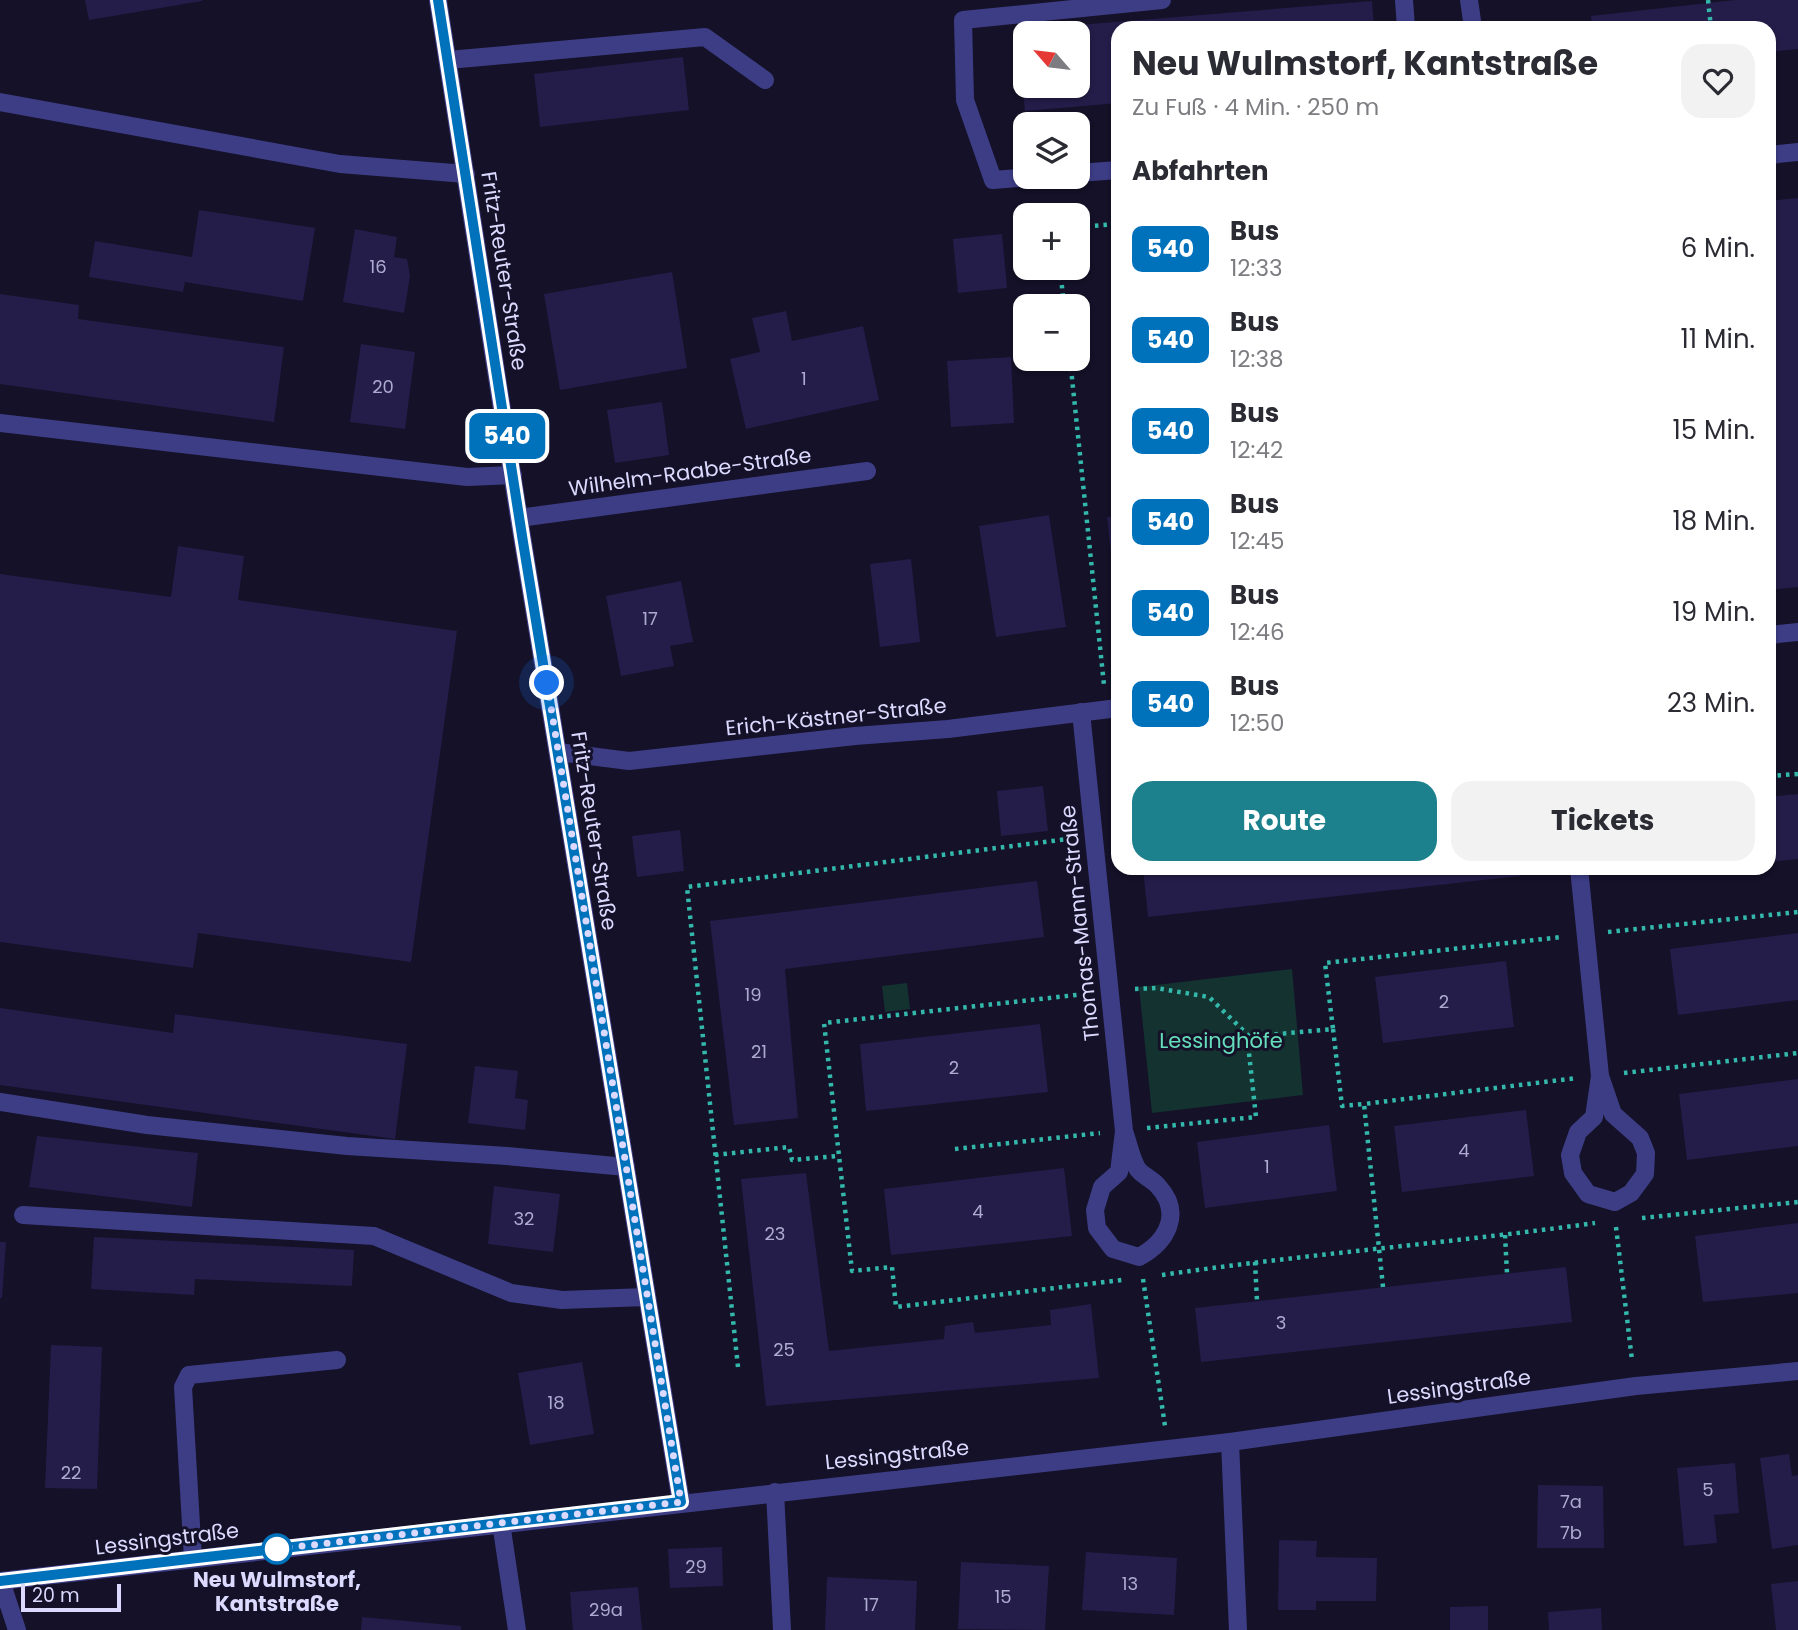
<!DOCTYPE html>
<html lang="de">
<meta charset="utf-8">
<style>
:root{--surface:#fff;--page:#f2f2f3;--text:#2b2b33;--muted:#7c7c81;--accent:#1c818d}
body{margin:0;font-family:Poppins,sans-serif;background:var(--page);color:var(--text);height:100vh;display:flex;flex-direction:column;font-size:26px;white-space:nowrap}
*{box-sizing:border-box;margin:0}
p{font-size:23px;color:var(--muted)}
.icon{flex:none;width:38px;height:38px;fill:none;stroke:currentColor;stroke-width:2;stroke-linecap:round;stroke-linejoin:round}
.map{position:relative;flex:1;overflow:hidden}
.drawer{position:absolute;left:1111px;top:21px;width:665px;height:854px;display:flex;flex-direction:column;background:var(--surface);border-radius:21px;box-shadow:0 2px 5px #0004}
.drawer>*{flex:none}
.badge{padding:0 14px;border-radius:10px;font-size:24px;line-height:46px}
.needle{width:46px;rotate:298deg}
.fabs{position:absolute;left:1013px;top:21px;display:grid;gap:14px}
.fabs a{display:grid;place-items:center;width:77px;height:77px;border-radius:14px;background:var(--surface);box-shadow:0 2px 5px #0004;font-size:35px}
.scale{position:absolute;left:21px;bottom:18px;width:100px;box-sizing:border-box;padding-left:7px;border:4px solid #dbd9fe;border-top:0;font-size:19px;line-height:24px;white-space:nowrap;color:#dbd9fe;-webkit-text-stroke:5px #141128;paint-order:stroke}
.you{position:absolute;width:35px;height:35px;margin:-18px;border:5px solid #fff;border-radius:50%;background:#1a73e8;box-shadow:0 0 0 10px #1a73e833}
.map>.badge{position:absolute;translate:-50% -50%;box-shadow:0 0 0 4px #fff}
h2{padding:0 21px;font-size:26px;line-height:63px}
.round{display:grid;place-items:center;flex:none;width:74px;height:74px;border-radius:21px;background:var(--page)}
.summary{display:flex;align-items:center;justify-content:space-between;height:119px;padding:0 21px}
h1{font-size:33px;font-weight:700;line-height:52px}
.button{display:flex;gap:14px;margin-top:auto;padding:14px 21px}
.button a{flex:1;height:80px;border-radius:21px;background:var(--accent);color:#fff;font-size:28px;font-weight:700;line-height:80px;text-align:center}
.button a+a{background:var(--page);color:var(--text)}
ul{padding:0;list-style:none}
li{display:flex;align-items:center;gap:21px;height:91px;padding:0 21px}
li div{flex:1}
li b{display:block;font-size:26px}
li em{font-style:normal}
li .badge{min-width:77px;font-weight:700;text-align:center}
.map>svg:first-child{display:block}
</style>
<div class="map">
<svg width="1798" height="1630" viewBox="0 0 1798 1630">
<rect width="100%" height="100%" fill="#141128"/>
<g fill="#143230">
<path d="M1292 969 1303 1095 1152 1113 1139 987Z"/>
<path d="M907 983 910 1009 885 1012 882 986Z"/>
</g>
<g fill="#241d49" fill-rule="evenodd">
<path d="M85 0H202V1L89 20Z"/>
<path d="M1735 0H1798V49L1769 52V28H1592L1591 16Z"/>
<path d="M1372 1 1374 28H1118V103L1025 111 1017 30ZM1026 33H1078V86H1026Z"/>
<path d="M683 57 689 110 540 127 534 74Z"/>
<path d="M1798 198V587L1769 590V442L1776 441 1769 383V201Z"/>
<path d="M199 210 315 228 303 301 185 282 183 292 89 277 95 241 192 257Z"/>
<path d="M355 229 397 237 394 257 407 259 410 276 404 313 343 302Z"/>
<path d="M1002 234 1007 288 958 293 953 239Z"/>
<path d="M672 272 687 368 560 390 544 294Z"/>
<path d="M0 294 79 305 78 319 284 347 274 422 0 384Z"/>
<path d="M786 311 792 341 863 326 879 400 746 429 730 359 760 352 752 318Z"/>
<path d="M361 344 415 352 405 429 350 422Z"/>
<path d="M1011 357 1014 423 951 427 947 361Z"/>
<path d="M662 402 669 455 615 463 607 410Z"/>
<path d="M1049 515 1066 627 996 637 979 526Z"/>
<path d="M1118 516V601H1116L1107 517Z"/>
<path d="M178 546 244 556 238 600 457 631 411 962 198 933 193 968 0 942V574L171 597Z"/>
<path d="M911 559 920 642 880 647 870 564Z"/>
<path d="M681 581 693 642 670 646 674 666 621 676 606 596Z"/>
<path d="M1043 786 1048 831 1001 836 997 791Z"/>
<path d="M1798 794V859L1769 862V797Z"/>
<path d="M680 830 684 871 637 877 632 836Z"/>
<path d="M1143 868H1519L1520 876 1148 917Z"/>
<path d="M1664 868H1710V870L1665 875Z"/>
<path d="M1037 881 1044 937 785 969 798 1118 734 1125 710 921Z"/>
<path d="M1798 933V1000L1678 1015 1670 949Z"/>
<path d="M1506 961 1514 1027 1383 1043 1375 977Z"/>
<path d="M0 1008 173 1033 175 1014 407 1044 395 1139 0 1085Z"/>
<path d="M1040 1024 1048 1092 866 1111 860 1044Z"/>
<path d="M475 1066 518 1071 515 1098 528 1100 525 1130 468 1123Z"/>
<path d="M1798 1079V1146L1687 1160 1679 1094Z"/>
<path d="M1526 1110 1534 1176 1402 1192 1394 1126Z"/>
<path d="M1329 1125 1337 1191 1205 1208 1197 1142Z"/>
<path d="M37 1136 198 1153 192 1207 29 1187Z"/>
<path d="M1064 1168 1072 1236 891 1255 884 1189Z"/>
<path d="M806 1173 829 1351 944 1339 945 1326 973 1322 975 1333 1051 1325 1050 1310 1091 1304 1099 1378 766 1406 741 1179Z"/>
<path d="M494 1186 560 1194 553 1252 488 1244Z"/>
<path d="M1798 1223V1293L1703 1302 1695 1236Z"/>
<path d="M94 1237 354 1250 352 1286 195 1279 194 1295 91 1289Z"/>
<path d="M0 1242H6L2 1298H0Z"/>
<path d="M1566 1267 1572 1322 1201 1362 1195 1308Z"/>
<path d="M51 1345 102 1347 97 1489 45 1488Z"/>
<path d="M582 1362 594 1434 530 1445 518 1373Z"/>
<path d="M1789 1454 1792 1476 1798 1475V1545L1772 1549 1760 1458Z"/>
<path d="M1735 1463 1739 1513 1714 1515 1717 1543 1684 1546 1677 1468Z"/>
<path d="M1538 1485 1603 1486 1604 1548H1537Z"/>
<path d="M1279 1540 1317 1541 1316 1557 1377 1558 1376 1601H1316V1610H1278Z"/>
<path d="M722 1547 723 1586 670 1588 668 1549Z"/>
<path d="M1086 1552 1177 1558 1174 1615 1082 1610Z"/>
<path d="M961 1562 1049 1566 1045 1630 958 1629Z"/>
<path d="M827 1577 917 1581 915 1630H825Z"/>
<path d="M1798 1581V1630H1776L1771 1584Z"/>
<path d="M638 1587 642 1630H573L570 1592Z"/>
<path d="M1488 1606V1630H1450V1607Z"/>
<path d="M1601 1608 1602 1630H1549L1548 1612Z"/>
<path d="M362 1617 461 1626V1630H361Z"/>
</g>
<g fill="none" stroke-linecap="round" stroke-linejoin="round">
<g stroke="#33b8ab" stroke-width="4.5" stroke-dasharray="3.5 5" stroke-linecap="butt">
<path d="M1708 0 1711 28"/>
<path d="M1078 227 1118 224"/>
<path d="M1060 268 1064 306"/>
<path d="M1070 359 1104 685"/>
<path d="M1769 776 1798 774"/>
<path d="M1608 932 1798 912"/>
<path d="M1135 989 1156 988 1209 997 1253 1040"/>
<path d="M1085 994 824 1023 852 1271 892 1267 896 1307 1122 1280"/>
<path d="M1333 1029 1342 1106 1364 1104"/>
<path d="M1624 1073 1798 1053"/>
<path d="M1147 1128 1256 1117 1248 1044 1257 1036 1333 1029 1325 963 1562 937"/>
<path d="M955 1149 1100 1133"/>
<path d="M715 1155 789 1147 792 1160 838 1156"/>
<path d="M1642 1218 1798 1202"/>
<path d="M1616 1227 1632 1360"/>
<path d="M1505 1235 1507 1273"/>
<path d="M1255 1262 1257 1301"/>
<path d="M1162 1275C1306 1254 1451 1243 1595 1223"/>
<path d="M1143 1279 1165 1426"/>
<path d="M1383 1287 1364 1104 1577 1078"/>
<path d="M738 1367 687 887 1068 839"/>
</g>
<g stroke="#3d3d86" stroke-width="18">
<path d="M438 0 519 518 681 1502"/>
<path d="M1404 0 1406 28"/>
<path d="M1469 0 1473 28"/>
<path d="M448 60 705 37 765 80"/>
<path d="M0 102 340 164 466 174"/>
<path d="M1769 155 1798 152"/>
<path d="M1078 173 1118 170"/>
<path d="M1031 177 993 180 965 100 963 20 1162 0"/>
<path d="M0 423 467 477 513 475"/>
<path d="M519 518 867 471"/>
<path d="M1769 635 1798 632"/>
<path d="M1081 712 1124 1131 1119 1172 1102 1187 1095 1210 1097 1228 1113 1249 1139 1257C1167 1242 1183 1213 1158 1186 1152 1179 1141 1175 1137 1168 1131 1158 1128 1142 1124 1131"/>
<path d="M558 752 629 761 855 736 948 729 1118 708"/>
<path d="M1579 868 1600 1076 1613 1114 1640 1138 1646 1153 1645 1174 1631 1193 1615 1202 1588 1194 1573 1173 1570 1155 1578 1132 1594 1117 1600 1076"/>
<path d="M0 1102 147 1125 347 1146 507 1156 626 1167"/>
<path d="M23 1215 374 1236 511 1293 562 1300 647 1297"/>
<path d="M1230 1442 1238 1630"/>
<path d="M775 1492 782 1630"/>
<path d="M501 1523 517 1630"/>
<path d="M193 1559 183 1387 189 1375 337 1360"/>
<path d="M0 1581 1230 1442 1636 1386 1798 1371"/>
<path d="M1 1581 17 1630"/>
</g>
</g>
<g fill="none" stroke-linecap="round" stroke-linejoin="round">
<g stroke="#fff" stroke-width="16">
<path id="line" d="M0 1581 681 1502 523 542 438 0"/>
</g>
<use href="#line" stroke="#0072bc" stroke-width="10"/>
<path stroke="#dbd9fe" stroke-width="7" stroke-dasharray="0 12.6" d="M277 1549 681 1502 547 683"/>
</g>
<circle fill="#fff" stroke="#0072bc" stroke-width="3.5" cx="277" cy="1549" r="14"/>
<g text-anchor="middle" stroke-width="6" stroke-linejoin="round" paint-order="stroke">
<g font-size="18" fill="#adaad1">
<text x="378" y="273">16</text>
<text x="804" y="385">1</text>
<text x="383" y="393">20</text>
<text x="650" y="625">17</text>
<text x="753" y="1001">19</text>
<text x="1444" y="1008">2</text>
<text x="759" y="1058">21</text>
<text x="954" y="1074">2</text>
<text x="1464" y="1157">4</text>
<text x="1267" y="1173">1</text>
<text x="978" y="1218">4</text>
<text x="524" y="1225">32</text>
<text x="775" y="1240">23</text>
<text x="1281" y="1329">3</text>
<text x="784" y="1356">25</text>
<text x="556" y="1409">18</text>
<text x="71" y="1479">22</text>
<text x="1708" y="1496">5</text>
<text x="1571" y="1508">7a</text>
<text x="1571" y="1539">7b</text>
<text x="696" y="1573">29</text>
<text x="1130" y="1590">13</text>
<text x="1003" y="1603">15</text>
<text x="871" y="1611">17</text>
<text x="606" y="1616">29a</text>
</g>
<g font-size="21" fill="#dbd9fe" stroke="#141128">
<text transform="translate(504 271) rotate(81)" y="7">Fritz-Reuter-Straße</text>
<text transform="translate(690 472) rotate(-8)" y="7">Wilhelm-Raabe-Straße</text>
<text transform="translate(836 717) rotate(-6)" y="7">Erich-Kästner-Straße</text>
<text transform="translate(594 831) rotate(81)" y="7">Fritz-Reuter-Straße</text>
<text transform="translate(1080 923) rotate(-96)" y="7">Thomas-Mann-Straße</text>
<text transform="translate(1459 1387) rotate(-8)" y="7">Lessingstraße</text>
<text transform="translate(897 1455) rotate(-6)" y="7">Lessingstraße</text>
<text transform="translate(167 1539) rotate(-7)" y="7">Lessingstraße</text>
</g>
<g font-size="21" fill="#65debb" stroke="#141128">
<text x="1221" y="1048">Lessinghöfe</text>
</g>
<g font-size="21" font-weight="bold" fill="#dbd9fe" stroke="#141128">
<text x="277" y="1587">Neu Wulmstorf,<tspan x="277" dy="24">Kantstraße</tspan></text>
</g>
</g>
</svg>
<div class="fabs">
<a><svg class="needle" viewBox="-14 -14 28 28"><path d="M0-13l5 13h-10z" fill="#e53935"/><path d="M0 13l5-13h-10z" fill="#7c7c81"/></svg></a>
<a><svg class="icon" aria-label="layers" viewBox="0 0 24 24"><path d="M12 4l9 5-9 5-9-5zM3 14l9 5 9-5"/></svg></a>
<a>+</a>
<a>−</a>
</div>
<div class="scale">20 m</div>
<div class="you" style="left:547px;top:683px"></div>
<b class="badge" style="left:507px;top:436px;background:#0072bc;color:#fff">540</b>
<section class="drawer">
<div class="summary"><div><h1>Neu Wulmstorf, Kantstraße</h1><p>Zu Fuß · 4 Min. · 250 m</p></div><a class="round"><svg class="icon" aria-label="heart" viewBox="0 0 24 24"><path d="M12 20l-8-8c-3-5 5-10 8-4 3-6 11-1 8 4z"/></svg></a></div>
<h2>Abfahrten</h2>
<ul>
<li><span class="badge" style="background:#0072bc;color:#fff">540</span><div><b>Bus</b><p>12:33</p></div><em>6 Min.</em></li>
<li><span class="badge" style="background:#0072bc;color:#fff">540</span><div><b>Bus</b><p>12:38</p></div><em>11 Min.</em></li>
<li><span class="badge" style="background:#0072bc;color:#fff">540</span><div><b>Bus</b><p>12:42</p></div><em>15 Min.</em></li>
<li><span class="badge" style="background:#0072bc;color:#fff">540</span><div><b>Bus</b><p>12:45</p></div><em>18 Min.</em></li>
<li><span class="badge" style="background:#0072bc;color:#fff">540</span><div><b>Bus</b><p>12:46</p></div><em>19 Min.</em></li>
<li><span class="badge" style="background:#0072bc;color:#fff">540</span><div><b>Bus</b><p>12:50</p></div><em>23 Min.</em></li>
</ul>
<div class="button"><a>Route</a><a>Tickets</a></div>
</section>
</div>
